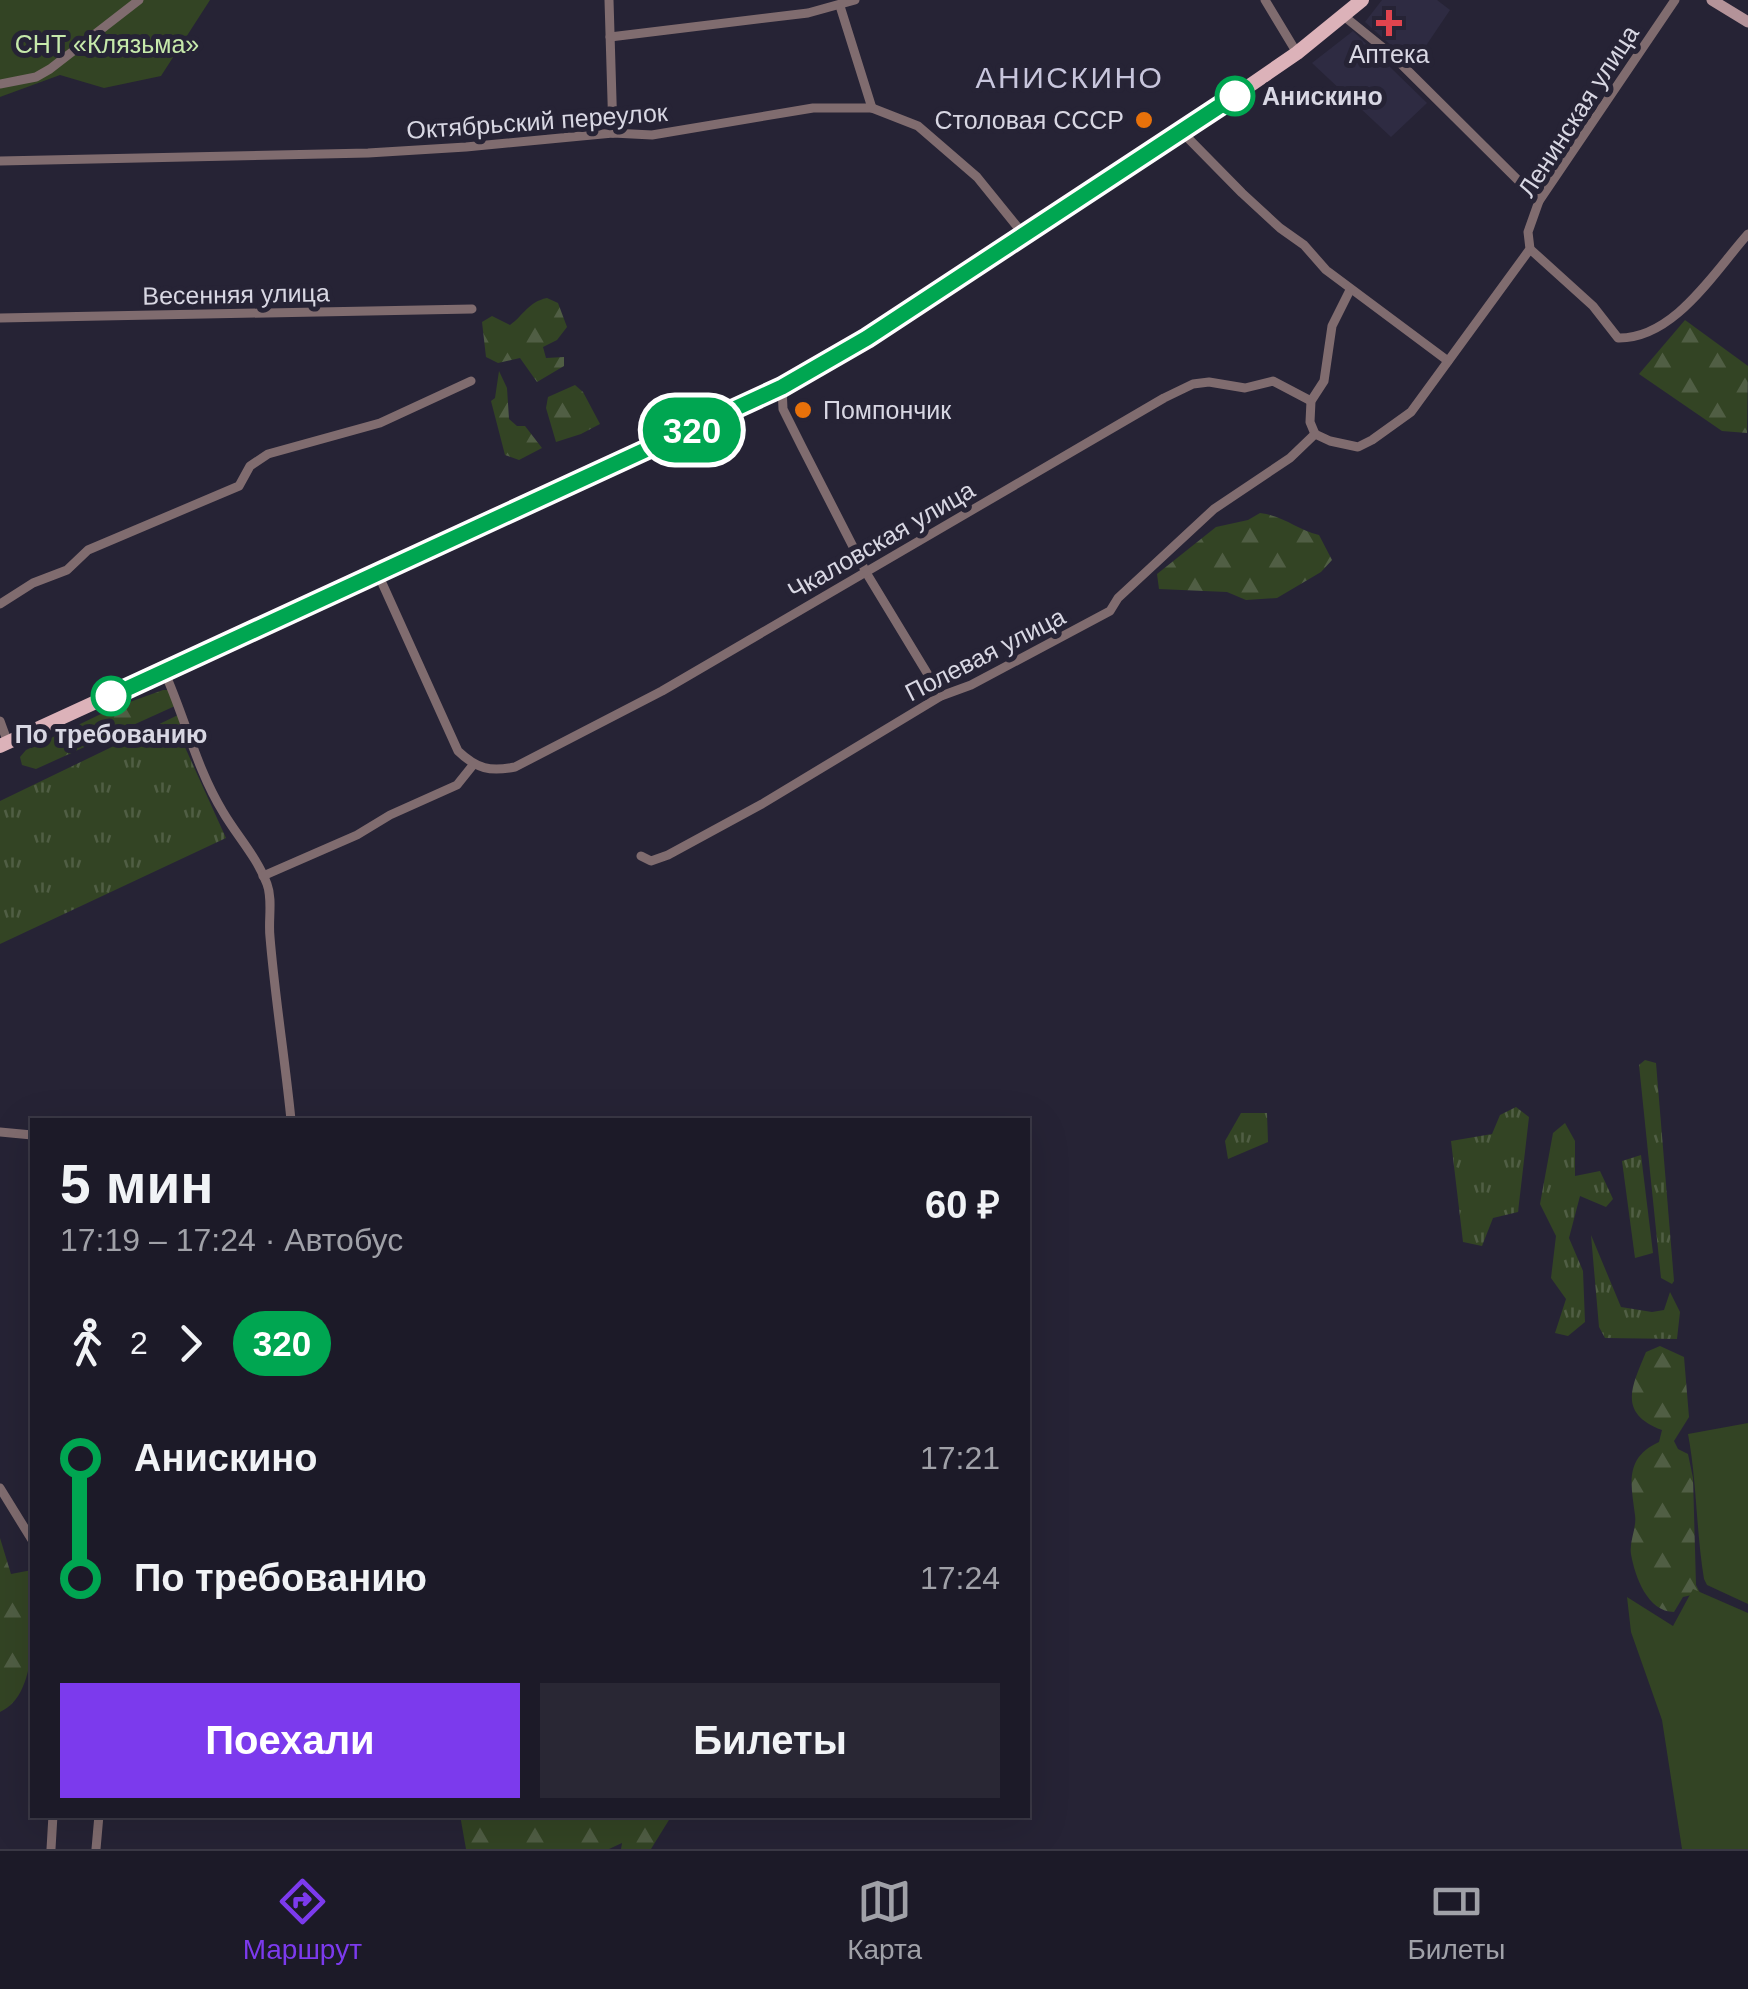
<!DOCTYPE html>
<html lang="ru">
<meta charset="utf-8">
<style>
:root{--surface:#1c1a28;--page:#292734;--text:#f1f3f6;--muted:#a0a1a8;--line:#3a3845;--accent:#7c3aed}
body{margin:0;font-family:Arial,sans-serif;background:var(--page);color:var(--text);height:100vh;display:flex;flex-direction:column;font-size:38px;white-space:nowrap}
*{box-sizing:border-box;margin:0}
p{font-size:32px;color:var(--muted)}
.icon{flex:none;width:55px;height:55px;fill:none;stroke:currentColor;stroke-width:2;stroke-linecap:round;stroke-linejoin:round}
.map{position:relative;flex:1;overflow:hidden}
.panel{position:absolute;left:30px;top:1118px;width:1000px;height:700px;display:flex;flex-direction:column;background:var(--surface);border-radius:0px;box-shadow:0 10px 40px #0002,0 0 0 2px var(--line)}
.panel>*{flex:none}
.badge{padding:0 20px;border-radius:32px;font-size:35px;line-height:65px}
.map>.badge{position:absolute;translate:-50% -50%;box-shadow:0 0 0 5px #fff}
.legs{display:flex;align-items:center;gap:15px;height:110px;padding:0 30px;font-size:32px}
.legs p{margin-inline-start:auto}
.summary{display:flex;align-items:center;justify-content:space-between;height:170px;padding:0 30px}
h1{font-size:55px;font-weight:700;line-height:75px}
.action{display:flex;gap:20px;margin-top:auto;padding:20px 30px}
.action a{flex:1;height:115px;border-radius:0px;background:var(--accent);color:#fff;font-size:40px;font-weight:700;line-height:115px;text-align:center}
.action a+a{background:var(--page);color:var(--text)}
ul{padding:0 30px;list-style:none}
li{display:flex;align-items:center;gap:35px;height:120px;font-size:38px}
li i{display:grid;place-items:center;width:15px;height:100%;margin:0 12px;background:currentColor}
li i::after{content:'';width:25px;height:25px;margin:-12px;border:8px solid;border-radius:50%;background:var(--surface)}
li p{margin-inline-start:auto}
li:first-child i{background:linear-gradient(#0000 50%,currentColor 0)}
li:last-child i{background:linear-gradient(currentColor 50%,#0000 0)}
.tab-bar{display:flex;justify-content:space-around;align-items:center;height:140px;border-top:2px solid var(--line);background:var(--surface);font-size:28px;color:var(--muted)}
.tab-bar a{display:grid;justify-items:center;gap:5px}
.tab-bar .current{color:var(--accent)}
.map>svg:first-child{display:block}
</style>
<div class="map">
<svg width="1748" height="1849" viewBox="0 0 1748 1849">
<defs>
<pattern id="grass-tufts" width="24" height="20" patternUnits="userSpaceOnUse" patternTransform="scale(2.5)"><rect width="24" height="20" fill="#334424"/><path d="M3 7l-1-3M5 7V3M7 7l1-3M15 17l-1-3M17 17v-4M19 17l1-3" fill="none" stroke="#505e44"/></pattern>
<pattern id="forest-firs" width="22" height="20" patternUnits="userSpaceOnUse" patternTransform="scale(2.5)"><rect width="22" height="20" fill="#334424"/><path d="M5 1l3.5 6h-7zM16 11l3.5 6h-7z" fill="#505e44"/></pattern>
</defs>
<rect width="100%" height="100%" fill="#262335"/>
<g fill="#2e2b42">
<path d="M1382 0H1437L1450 10 1413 65 1365 22Z"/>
<path d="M1353 31 1427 103 1391 137 1312 63Z"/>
</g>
<g fill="url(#grass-tufts)">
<path d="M178 715 184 745 226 838 0 944V801Z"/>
<path d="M1645 1060 1656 1063 1674 1281 1672 1284 1661 1278 1639 1065Z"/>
<path d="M1516 1107 1529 1117 1518 1212 1493 1218 1482 1246 1463 1242 1451 1141 1492 1134 1500 1115Z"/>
<path d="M1241 1113H1267L1268 1142 1228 1159 1225 1141Z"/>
<path d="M1565 1123 1575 1141V1176L1600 1171 1613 1199 1606 1207 1580 1196 1569 1238 1583 1271 1585 1322 1568 1336 1555 1333 1566 1299 1551 1278 1556 1236 1540 1204 1553 1133Z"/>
<path d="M1641 1155 1653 1253 1635 1258 1622 1161Z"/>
<path d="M1591 1235 1621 1307 1652 1312 1664 1310 1670 1292 1680 1312 1677 1339 1605 1338 1599 1327Z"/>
</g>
<g fill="url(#forest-firs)">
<path d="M547 298 558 303 567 327 557 340 543 347 546 358 564 357V366L537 382 520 358 498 363 486 357 482 322 492 316 510 325C524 315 528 302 547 298Z"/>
<path d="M1685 320 1748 366 1747 433 1722 431 1639 374Z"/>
<path d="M499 371 507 388 509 419 517 426H525L542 448 519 460 505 455 491 401 495 398Z"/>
<path d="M575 385 583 392 600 424 581 434 556 442 546 408 548 397Z"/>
<path d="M1260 513C1284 516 1296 529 1319 535L1332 560 1321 572 1277 598 1246 600 1227 592 1159 589 1157 574 1216 527 1248 520Z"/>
<path d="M163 690H171L175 706 36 769 22 765 20 757 26 750 103 713 113 715 116 707Z"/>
<path d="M1660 1346 1684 1357 1689 1417 1674 1441 1678 1449 1688 1454 1693 1478 1696 1585 1700 1593 1683 1597 1674 1612C1648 1612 1635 1577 1631 1554 1629 1541 1637 1528 1635 1515 1631 1484 1624 1458 1659 1442L1662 1430C1618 1413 1631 1388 1646 1352Z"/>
<path d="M0 1538 11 1574 32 1570C32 1608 42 1694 0 1712Z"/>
<path d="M460 1815H672L651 1849H621L622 1843 609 1849H466Z"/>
</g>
<g fill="#334424">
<path d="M0 0H210L161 76 104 88 60 75 0 97Z"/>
<path d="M1748 1423V1604L1707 1585 1704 1579C1696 1531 1697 1482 1688 1434Z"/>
<path d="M1693 1589 1748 1613V1849H1682L1662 1720 1631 1632 1627 1597 1673 1626Z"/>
</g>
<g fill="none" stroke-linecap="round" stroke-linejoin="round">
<g stroke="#806c6f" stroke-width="9">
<path d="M609 0 613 133"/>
<path d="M1265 0 1297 53"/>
<path d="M840 6 872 108"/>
<path d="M1345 17 1392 55 1539 201"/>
<path d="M610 37 808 13 855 0"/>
<path d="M0 84 36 77 50 69 139 0"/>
<path d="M1182 132 1242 193 1280 228 1304 245 1326 270 1448 361"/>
<path d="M0 161 368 153 466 147 613 133 652 135 813 108H872L918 126 977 177 1024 235"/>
<path d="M1530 249 1593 306 1618 338C1674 339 1714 272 1748 234"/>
<path d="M0 318 472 309"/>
<path d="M782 387 783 409 802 447 867 574 941 696"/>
<path d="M1315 434 1330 441 1358 447 1372 440 1411 412 1530 249 1528 232 1539 201 1675 0"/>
<path d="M1315 434 1310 422 1311 401 1324 381 1332 326 1350 290"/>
<path d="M378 574 458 751C477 769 490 772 515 767L662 691 1164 398 1193 384 1209 382 1245 388 1273 381 1311 401"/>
<path d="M0 604 33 583 67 570 88 550 239 486 250 466 268 454 380 423 471 381"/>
<path d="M164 671C185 717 196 768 223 812 237 836 257 857 267 884 273 900 268 920 270 937 275 998 285 1059 291 1120"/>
<path d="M0 721 8 743"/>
<path d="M641 856 651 861 668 855 762 804 941 696 971 685 1110 611 1118 598 1214 509 1290 458 1315 434"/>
<path d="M263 876 357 835 390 815 457 785 473 765"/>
<path d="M0 1132 32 1135"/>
<path d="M0 1488 32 1540"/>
<path d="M51 1849 53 1815"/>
<path d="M96 1849 99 1815"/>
</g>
<path stroke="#b49399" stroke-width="11" d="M1712 0 1748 22"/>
<path stroke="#dcb2b9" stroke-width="14" d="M0 746 782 387 867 338 1201 119 1297 53 1362 0"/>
</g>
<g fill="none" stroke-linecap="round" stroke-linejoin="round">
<g stroke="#fff" stroke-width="22">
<path id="line-1" d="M111 696 782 387 867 338 1235 96"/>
</g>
<use href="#line-1" stroke="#00a651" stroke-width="15"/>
</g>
<path fill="#e0444e" stroke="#262335" stroke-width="4" d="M1384 8h10v10h10v10h-10v10h-10v-10h-10v-10h10z"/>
<g fill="#fff" stroke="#00a651" stroke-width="5">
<circle cx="1235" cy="96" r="18"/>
<circle cx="111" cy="696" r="18"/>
</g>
<g fill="#e8710a" stroke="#262335" stroke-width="4">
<circle cx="1144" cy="120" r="10"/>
<circle cx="803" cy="410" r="10"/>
</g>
<g text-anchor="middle" stroke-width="10" stroke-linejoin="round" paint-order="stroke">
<g font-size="25" fill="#c6e9ab" stroke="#262335">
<text x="107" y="53">СНТ «Клязьма»</text>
</g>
<g font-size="25" fill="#d8d7e3" stroke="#262335">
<text x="1389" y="63">Аптека</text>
<text x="1124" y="129" text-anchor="end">Столовая СССР</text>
<text x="823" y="419" text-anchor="start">Помпончик</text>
</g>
<g font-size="25" font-weight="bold" fill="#d8d7e3" stroke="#262335" text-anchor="start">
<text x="1262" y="105">Анискино</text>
<text x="111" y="743" text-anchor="middle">По требованию</text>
</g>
<g font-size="25" fill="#d8d7e3" stroke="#262335">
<text transform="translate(1578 111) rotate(-57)" y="9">Ленинская улица</text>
<text transform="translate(537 121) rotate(-4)" y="9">Октябрьский переулок</text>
<text transform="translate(236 294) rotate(-1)" y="9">Весенняя улица</text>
<text transform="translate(881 540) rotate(-30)" y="9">Чкаловская улица</text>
<text transform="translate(985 654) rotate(-27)" y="9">Полевая улица</text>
</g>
<g font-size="30" letter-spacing="2.5" fill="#c8c6dd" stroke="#262335">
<text x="1070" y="88">АНИСКИНО</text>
</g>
</g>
</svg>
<b class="badge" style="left:692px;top:430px;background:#00a651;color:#fff">320</b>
<section class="panel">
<div class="summary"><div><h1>5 мин</h1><p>17:19 – 17:24 · Автобус</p></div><b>60 ₽</b></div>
<div class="legs"><svg class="icon" aria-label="walk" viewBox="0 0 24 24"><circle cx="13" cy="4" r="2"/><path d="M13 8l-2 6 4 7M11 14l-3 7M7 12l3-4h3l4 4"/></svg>2<svg class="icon" aria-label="forward" viewBox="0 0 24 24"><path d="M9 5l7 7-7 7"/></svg><b class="badge" style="background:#00a651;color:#fff">320</b></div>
<ul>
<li><i style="color:#00a651"></i><b>Анискино</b><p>17:21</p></li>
<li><i style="color:#00a651"></i><b>По требованию</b><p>17:24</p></li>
</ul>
<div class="action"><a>Поехали</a><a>Билеты</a></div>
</section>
</div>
<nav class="tab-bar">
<a class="current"><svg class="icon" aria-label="directions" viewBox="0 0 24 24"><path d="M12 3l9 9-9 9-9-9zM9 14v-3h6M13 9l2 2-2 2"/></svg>Маршрут</a>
<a><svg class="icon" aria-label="map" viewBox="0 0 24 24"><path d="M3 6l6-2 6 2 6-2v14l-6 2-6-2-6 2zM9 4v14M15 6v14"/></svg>Карта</a>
<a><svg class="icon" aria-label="tickets" viewBox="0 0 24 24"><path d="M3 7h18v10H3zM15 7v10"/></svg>Билеты</a>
</nav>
